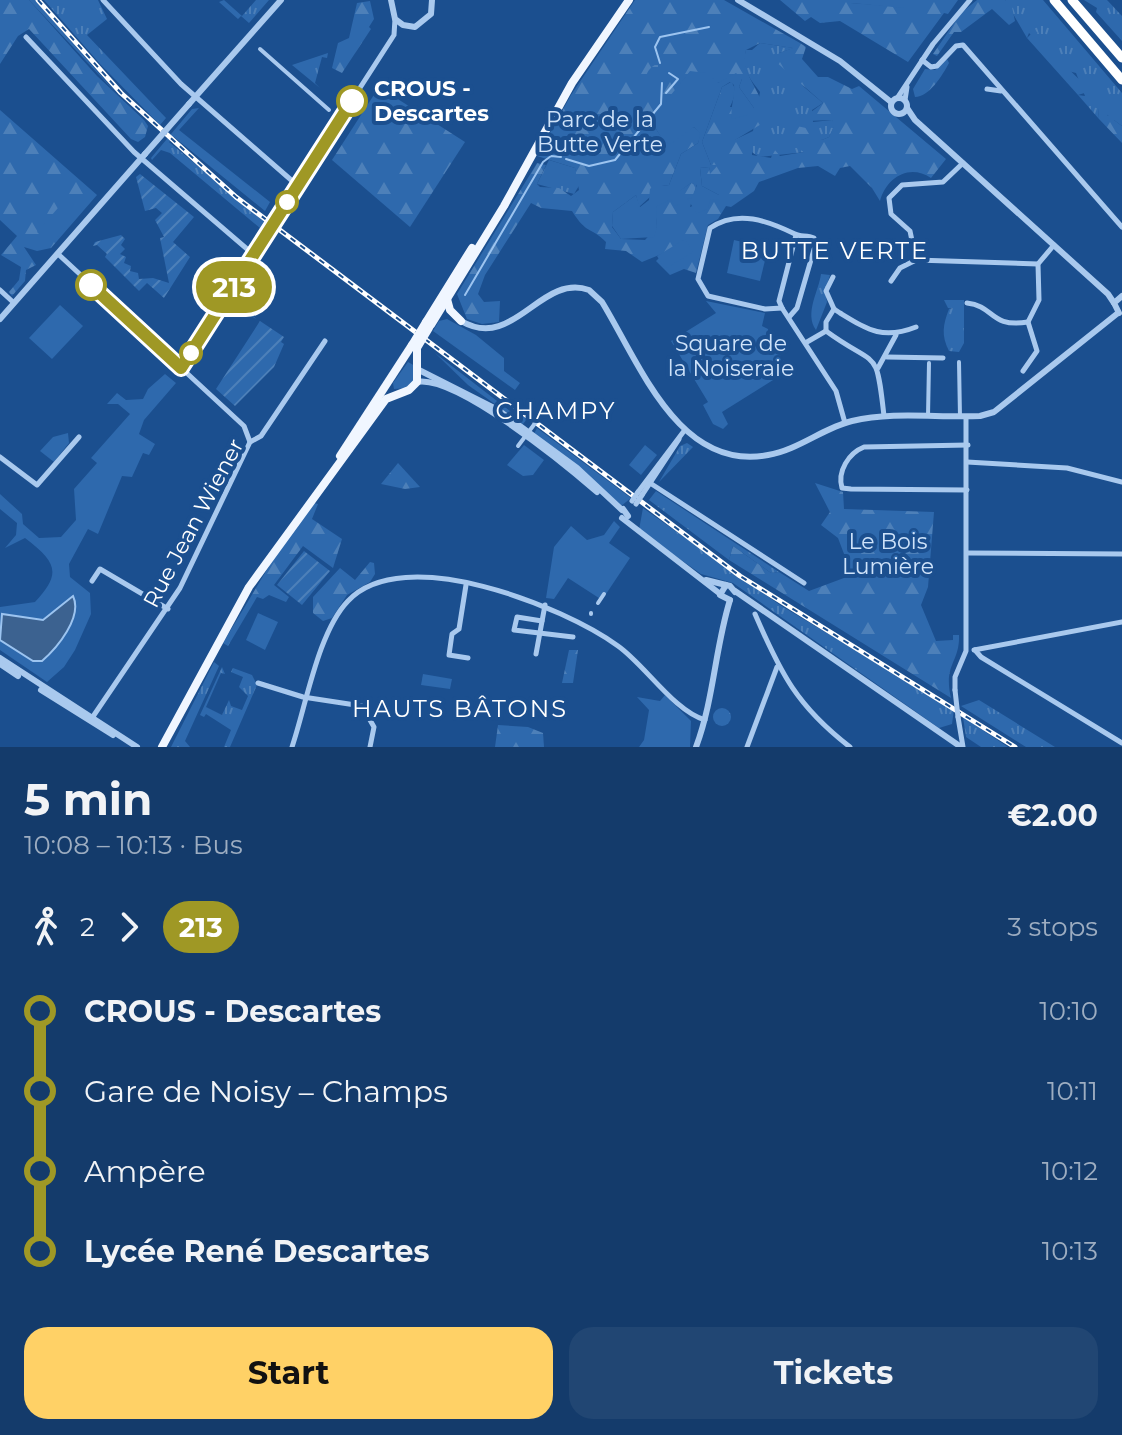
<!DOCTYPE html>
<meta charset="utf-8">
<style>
:root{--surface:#143b6b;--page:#214673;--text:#f1f3f6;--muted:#9dadc1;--accent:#ffd166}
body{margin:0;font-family:Montserrat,sans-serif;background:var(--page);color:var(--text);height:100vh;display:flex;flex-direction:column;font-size:30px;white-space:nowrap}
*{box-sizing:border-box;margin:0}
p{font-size:26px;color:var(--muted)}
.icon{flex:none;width:44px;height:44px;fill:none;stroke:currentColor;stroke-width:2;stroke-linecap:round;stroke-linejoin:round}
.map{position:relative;height:747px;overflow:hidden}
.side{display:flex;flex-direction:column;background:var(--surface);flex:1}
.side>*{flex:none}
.badge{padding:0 16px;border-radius:26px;font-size:28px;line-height:52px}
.map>.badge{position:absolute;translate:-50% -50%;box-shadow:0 0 0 4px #fff}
.legs{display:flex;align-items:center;gap:12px;height:88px;padding:0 24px;font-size:26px}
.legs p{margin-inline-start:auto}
.overview{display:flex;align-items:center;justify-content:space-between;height:136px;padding:0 24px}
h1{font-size:44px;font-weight:700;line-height:60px}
.button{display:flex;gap:16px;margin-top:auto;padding:16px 24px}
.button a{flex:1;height:92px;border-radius:24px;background:var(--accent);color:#111;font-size:32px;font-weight:700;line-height:92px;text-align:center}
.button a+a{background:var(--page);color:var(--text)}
ul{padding:0 24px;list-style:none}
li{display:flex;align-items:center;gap:28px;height:80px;font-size:30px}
li i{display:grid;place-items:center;width:12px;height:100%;margin:0 10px;background:currentColor}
li i::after{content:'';width:20px;height:20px;margin:-10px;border:6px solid;border-radius:50%;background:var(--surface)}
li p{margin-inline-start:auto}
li:first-child i{background:linear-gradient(#0000 50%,currentColor 0)}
li:last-child i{background:linear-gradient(currentColor 50%,#0000 0)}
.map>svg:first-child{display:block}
</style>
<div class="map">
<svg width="1122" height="747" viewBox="0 0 1122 747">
<defs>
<pattern id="grass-tufts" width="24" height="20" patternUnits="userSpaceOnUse" patternTransform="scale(2)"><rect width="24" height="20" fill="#2e69ad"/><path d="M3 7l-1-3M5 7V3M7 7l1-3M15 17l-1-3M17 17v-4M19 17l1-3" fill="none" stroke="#4d80b9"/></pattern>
<pattern id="forest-firs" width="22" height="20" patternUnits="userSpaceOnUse" patternTransform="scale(2)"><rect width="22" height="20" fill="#2e69ad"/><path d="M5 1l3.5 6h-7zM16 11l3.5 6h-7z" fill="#4d80b9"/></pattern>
<pattern id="wetland-marsh" width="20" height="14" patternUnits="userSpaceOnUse" patternTransform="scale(2)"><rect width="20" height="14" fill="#2e69ad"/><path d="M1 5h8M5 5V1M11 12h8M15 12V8" fill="none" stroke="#4d80b9"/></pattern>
<pattern id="garden-furrows" width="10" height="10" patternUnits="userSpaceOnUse" patternTransform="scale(2)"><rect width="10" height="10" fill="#2e69ad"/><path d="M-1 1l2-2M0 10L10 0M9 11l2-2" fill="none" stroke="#4d80b9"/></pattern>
</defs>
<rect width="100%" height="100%" fill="#1b4f8f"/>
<g fill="url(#grass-tufts)">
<path d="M29 0H35L118 95Z"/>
<path d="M44 0H98L107 19 87 35 166 118 160 125 101 65Z"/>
<path d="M224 0 242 16 256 0H269L249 23 241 16 238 19 219 2Z"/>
<path d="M1005 0H1043L1122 93V126L1098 108 1099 119 1078 95 1085 96 1076 73 1068 71 1029 33 1027 38Z"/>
<path d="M1084 0H1107L1122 16V41L1096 12 1097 8Z"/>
<path d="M760 43 794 48 779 53 804 87 823 103 812 110 813 122 832 120 835 125 829 137 822 140 815 138 805 152 759 157 734 140 753 131 760 92C749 78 741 68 746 50H752Z"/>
<path d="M328 53 327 58 322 57 315 83 320 88 292 65Z"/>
<path d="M199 108 179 130 270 202 265 211 174 137 169 142 264 221 260 228 170 153 161 150 152 160 167 174 152 160 151 158 192 109Z"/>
<path d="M549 160 575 168 580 184 574 194 537 184Z"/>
<path d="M821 274 830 275 825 291 827 302 816 330C804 313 819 291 821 274Z"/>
<path d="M944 300H964V343L959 352 949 351C941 335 943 325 949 309H953L948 308Z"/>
<path d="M435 353 519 418 522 415 527 419 523 424 468 385Z"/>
<path d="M408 362 415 366V380L408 388 394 389 393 383Z"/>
<path d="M537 428 631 498 621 506 534 434Z"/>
<path d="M687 443 693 447 659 482 680 446Z"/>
<path d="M656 491 779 572 771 573 733 546 729 560 649 500Z"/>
<path d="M643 508 780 605 954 709 952 724 939 728 733 583 701 574 639 530Z"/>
<path d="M214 662 219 666 185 741 190 747H171Z"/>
<path d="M222 667 225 674 221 673 206 707 222 715 229 700 231 706 242 710 248 696 239 687 243 677 231 672 233 668 252 675 257 685 230 747H224L231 730 206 714 204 717 200 715Z"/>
<path d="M979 700 1055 747H1026L961 706Z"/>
<path d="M963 717 1008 747H981L966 737Z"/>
</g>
<g fill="url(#forest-firs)" fill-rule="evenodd">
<path d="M0 0H29L97 76 144 120 148 126 145 137 138 142 131 139 29 29 18 36 0 64Z"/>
<path d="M635 0H724L800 43 806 47 802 59 818 77H828L852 89 859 86 946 159 931 178C909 163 886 178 880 201L872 188 850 166 840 168 835 176 818 166 798 168 759 182 754 191 731 207 726 206 718 219 708 225 696 273 684 269 670 275 656 261 664 253 642 262 626 251 605 249 606 242C590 226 587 235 572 211L541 208 531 203 485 275 478 294 484 302 500 301 499 322 482 324 467 319 457 294 537 163 546 165 537 184 540 187 559 188 571 196 579 190 575 168 537 156 571 95ZM760 43 793 48 779 53 775 61 823 103 807 115 806 121 832 120 834 126 829 137 822 140 806 128 792 125 786 142 804 152 780 156 774 149 771 158 752 155V143L735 140 763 123C769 93 739 79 746 50ZM690 72 717 83 742 79 739 87 754 108 730 107C734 98 738 89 731 82L722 87 702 142 711 165H717L710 172 709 167 700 168 702 186 719 195 690 207 697 184 691 183 655 207 657 227 645 240 621 239 612 227 613 212 636 195 639 207 662 186 669 185 681 154 698 143 701 134 694 127 664 141 656 129 645 130Z"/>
<path d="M780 0H851V3L904 7V0H958L948 14 944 13 908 62 840 21 820 23 811 17 805 21Z"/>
<path d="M977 0H1005L1012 7 1015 21 1009 25 992 9 961 32H954L937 56 933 54 961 13Z"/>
<path d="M370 1 374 19 369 27 371 29 342 73 332 68 338 43 349 38 357 3Z"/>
<path d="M1035 30 1047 43 1045 46 1091 91 1078 95 1027 38Z"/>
<path d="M947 59 949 63C942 76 929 97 915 97L913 89 925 69 935 70Z"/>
<path d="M379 87 465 142 410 227 332 160Z"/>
<path d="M1103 107 1108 116 1118 112 1114 120 1122 126V143L1099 119 1098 108Z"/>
<path d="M0 110 97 195 51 248 37 251 24 247 36 265 26 270 25 281 12 296 9 292 19 280 21 267 1 255 17 236 0 220Z"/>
<path d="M398 463 420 487 405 489 381 484Z"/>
<path d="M815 483 843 492 844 509 934 512 928 587 921 605 936 641 953 640V635H959C960 663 943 664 951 698L729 560 733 546 771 573 779 572 809 591 852 575 838 538 821 525 830 512Z"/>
<path d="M314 503 318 504 312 519 342 539 333 568 303 546 274 585 289 597 286 602 269 595 263 599 257 597 228 646 223 643 274 558Z"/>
<path d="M370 562 374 563 375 574 370 582 347 595 332 618 323 621 313 613V597L340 568 355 580Z"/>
<path d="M569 650H578L573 683H562Z"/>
<circle cx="722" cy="717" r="9"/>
<path d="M498 725 528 727 543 733 544 747H495Z"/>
</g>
<path fill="url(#wetland-marsh)" d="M660 63 663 69 656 84H647C643 74 651 65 660 63Z"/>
<g fill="#2e69ad">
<path d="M851 0H904V8L851 3Z"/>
<path d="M690 71 706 73 718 83 736 73 742 79 739 87 754 108 747 115 732 119C730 106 735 98 734 85L730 82 722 87 702 142 711 165H718L710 174 709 167 700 168 702 186 719 195V199L710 200 708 208 697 214 687 198 691 199 697 185 691 183 680 191V204L675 206 671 199 656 207 657 227 654 237 621 239 612 226 613 212 636 195 640 207 649 200 650 189 657 182 662 186 669 185 681 154 698 143 700 134 694 127 671 144 664 142 656 129 643 130Z"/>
<path d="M58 208 72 220 51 244 37 232Z"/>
<path d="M685 239 693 252 665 269 657 256Z"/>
<path d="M734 240 768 248 760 281 727 273Z"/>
<path d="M706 301 765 313 762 326 768 329 769 337 789 370 722 412 728 424 723 429 713 424 703 405 708 402 671 341 716 313Z"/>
<path d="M60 305 83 326 52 359 29 338Z"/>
<path d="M447 319 476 335 504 358V371L520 383 515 390 433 331 439 321Z"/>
<path d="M165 374 176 383 144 420 139 434 155 444 149 455 143 453 132 477 122 476 98 534 88 529 69 564 70 577 90 593 91 614 75 650 64 667 47 682 0 650V607L35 602C61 574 58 563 25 538L5 548 16 535 17 523 0 509V494L22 514 23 524 39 538 61 537 76 520 74 489 97 463 91 458 130 414 118 404H107L117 393 126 400 143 399 148 389Z"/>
<path d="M68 433 69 443 54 462 40 451 53 437Z"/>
<path d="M524 445 544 460 533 475 523 476 507 465Z"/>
<path d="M645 445 657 455 641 475 629 465Z"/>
<path d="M614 521 620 527 609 543 630 558 602 600 568 578 554 599 546 598 554 547 571 526 587 540 604 535Z"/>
<path d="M258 613 278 622 265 650 246 640Z"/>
<path d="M423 674 452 679 450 689 421 685Z"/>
<path d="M665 695 691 721 690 747H639L644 740 649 710 637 697 660 701Z"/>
</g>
<g fill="url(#garden-furrows)">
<path d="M140 174 194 217 173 242 190 257 164 298 147 283 139 291 105 257 107 254 97 245 93 246 95 242 121 235 125 239 121 245 125 249 120 254 126 257 124 263 131 266 130 271 138 273 139 279 153 278 169 283 160 238 164 237 155 220 162 213 156 208 145 211 136 177Z"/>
<path d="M261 279 263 289 249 311 256 319 239 308 256 280Z"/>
<path d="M260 321 284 337 281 342 284 344 274 367 235 406 216 389Z"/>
<path d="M304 551 330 571 302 605 277 585Z"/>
</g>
<path fill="#3c6290" stroke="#9cc4f0" stroke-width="2" d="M73 596C83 617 57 648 42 661H33L0 640 2 614 43 620Z"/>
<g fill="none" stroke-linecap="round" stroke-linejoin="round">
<g stroke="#9cc4f0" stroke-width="2">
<path d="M660 63 655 47 660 37 709 27"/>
<path d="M666 93 678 79 669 73"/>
<path d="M566 159 589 166 615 160 661 104 662 83"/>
<path d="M465 295 543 162 551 156 561 157"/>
</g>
<g stroke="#a9c9ee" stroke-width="4">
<path d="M260 49 329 110"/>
<path d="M959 362 960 417"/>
<path d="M928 416 929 363"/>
<path d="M598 603 604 594"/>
<path d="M591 614V613"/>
</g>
<g stroke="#a9c9ee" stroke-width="5">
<path d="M103 0 181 84 298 186"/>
<path d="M26 37 134 152 254 255"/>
<path d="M922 60 931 67 937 66 956 46 963 45 1122 227"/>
<path d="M987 89 1001 91"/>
<path d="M898 97 933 44 970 0"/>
<path d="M905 100 907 87"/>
<path d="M280 212 394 35 395 19"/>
<path d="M58 254 244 426 250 442"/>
<path d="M916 260 910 231 891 214 889 198 902 185 943 182 963 163"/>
<path d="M916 260 1038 264"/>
<path d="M833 277 826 291 834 309 840 313C868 330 883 340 916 327"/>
<path d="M891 281 900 268 916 260"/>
<path d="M0 290 14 303"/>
<path d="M967 303C995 306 989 328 1028 322"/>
<path d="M782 308 765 309 708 296 698 279 710 228C738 209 768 221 795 234 800 237 807 235 814 238L815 246 797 308 790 316"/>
<path d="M782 308 836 391 845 423"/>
<path d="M782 308 779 301 796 235"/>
<path d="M826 331C878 369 876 345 884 416"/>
<path d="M826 331V322L834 309"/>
<path d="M807 342 826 331"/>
<path d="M887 357 943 358"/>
<path d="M181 368 267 233"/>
<path d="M878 368 896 335"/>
<path d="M1023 371 1037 351 1028 322 1039 300 1038 264 1054 245"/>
<path d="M0 457 37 485 79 437"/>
<path d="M967 462 1067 468 1122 482"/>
<path d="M650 483 804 583"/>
<path d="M967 490 851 489 842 488C837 471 849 453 864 447L968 445"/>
<path d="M638 492 684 431"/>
<path d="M642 495 679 439"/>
<path d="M967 553 1122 554"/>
<path d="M92 581 100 569 168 609"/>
<path d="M466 585 459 629 452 634 449 655 468 658"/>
<path d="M755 614C781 674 797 706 850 747"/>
<path d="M542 621 517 617 514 630 573 637"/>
<path d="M974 650 1122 622"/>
<path d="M975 650 981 657 1122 743"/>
<path d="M536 654 545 605"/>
<path d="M258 683 303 697 362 706 374 727 370 747"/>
<path d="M955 690V677L966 651V417"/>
<path d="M958 717 963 747"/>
<path d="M92 718 180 588 250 442 261 436 325 341"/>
<path d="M292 747C306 706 318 632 348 601 403 542 563 606 618 646 645 665 674 711 705 720"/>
<path d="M747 747 777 667"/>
</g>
<g stroke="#a9c9ee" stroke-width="6">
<path d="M391 0 395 19 403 25 415 27 431 14 432 0"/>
<path d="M738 0 840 61 891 102"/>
<circle cx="899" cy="106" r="8"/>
<path d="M189 104 281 0"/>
<path d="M907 108 915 120 1108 294 1114 303"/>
<path d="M1119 313 1114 303 1122 296"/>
<path d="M0 319 145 154"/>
<path d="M461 321C514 352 540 273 589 290L602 302C640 364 679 472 768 455 798 450 823 428 852 421 894 411 937 418 980 416L994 412 1118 313"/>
<path d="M419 370 498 410 577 468 622 510"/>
<path d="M417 382C456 375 565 464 597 492"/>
<path d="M623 509 628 516"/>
<path d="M622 518 719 593"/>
<path d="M706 580 730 586 735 592"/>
<path d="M726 585 720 595 730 600"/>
<path d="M735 591 961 747"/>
<path d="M0 658 137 747"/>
<path d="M0 664 18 676"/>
<path d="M41 690 113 735"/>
<path d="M696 747C714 699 715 648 730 600"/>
</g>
<g stroke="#f0f6ff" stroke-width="8">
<path d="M447 299 450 310 461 321"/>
<path d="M426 322 472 248"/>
<path d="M431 325 504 206 572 83 629 0"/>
<path d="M340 456 412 345"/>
<path d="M162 747 249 587 386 399 409 390 417 382V348"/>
</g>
<g stroke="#fff" stroke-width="9">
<path d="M1054 0 1122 80"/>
<path d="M1072 0 1122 58"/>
</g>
<g stroke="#fff" stroke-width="5">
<path id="rail" d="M38 0 121 93 236 197 740 576 1015 747"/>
</g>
<use href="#rail" stroke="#1b4f8f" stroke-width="2" stroke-dasharray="6" stroke-linecap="butt"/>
<path stroke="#a9c9ee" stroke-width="4" d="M518 446 542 414"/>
<g stroke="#a9c9ee" stroke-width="5">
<path d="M267 233 280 212"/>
<path d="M632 501 638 492"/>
<path d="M636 504 642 495"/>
<path d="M955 690 958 717"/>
</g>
<path stroke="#a9c9ee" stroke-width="6" d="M145 154 189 104"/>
<g stroke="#f0f6ff" stroke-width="8">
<path d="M412 345 426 322"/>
<path d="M417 348 429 328"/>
</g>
</g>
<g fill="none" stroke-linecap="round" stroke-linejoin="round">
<g stroke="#fff" stroke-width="18">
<path id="line-1" d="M91 285 181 368 352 101"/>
</g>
<use href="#line-1" stroke="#9f9825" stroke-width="12"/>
</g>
<g fill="#fff" stroke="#9f9825" stroke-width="4">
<circle cx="352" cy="101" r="14"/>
<circle cx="287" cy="202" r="10"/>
<circle cx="91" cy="285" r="14"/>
<circle cx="191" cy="353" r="10"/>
</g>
<g text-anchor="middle" stroke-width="8" stroke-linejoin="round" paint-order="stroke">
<g font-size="22" font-weight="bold" fill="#fff" stroke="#1b4f8f" text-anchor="start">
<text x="374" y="96">CROUS -<tspan x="374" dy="25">Descartes</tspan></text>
</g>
<g font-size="22" fill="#cfe3fa" stroke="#1b4f8f">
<text x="600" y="127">Parc de la<tspan x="600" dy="25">Butte Verte</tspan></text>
<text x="731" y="351">Square de<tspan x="731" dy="25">la Noiseraie</tspan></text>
<text x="888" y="549">Le Bois<tspan x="888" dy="25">Lumière</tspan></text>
</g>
<g font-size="22" fill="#fff" stroke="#1b4f8f">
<text transform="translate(193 523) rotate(-62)" y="8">Rue Jean Wiener</text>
</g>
<g font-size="24" letter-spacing="2" fill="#fff" stroke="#1b4f8f">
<text x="835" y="259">BUTTE VERTE</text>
<text x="556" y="419">CHAMPY</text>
<text x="460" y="717">HAUTS BÂTONS</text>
</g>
</g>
</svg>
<b class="badge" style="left:234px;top:287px;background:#9f9825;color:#fff">213</b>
</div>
<section class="side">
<div class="overview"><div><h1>5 min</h1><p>10:08 – 10:13 · Bus</p></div><b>€2.00</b></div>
<div class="legs"><svg class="icon" aria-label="walk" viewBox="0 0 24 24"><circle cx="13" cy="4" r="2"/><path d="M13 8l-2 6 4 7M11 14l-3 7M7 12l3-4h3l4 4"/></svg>2<svg class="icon" aria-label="forward" viewBox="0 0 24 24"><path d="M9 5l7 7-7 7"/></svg><b class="badge" style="background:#9f9825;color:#fff">213</b><p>3 stops</p></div>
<ul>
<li><i style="color:#9f9825"></i><b>CROUS - Descartes</b><p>10:10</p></li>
<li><i style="color:#9f9825"></i><span>Gare de Noisy – Champs</span><p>10:11</p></li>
<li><i style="color:#9f9825"></i><span>Ampère</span><p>10:12</p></li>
<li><i style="color:#9f9825"></i><b>Lycée René Descartes</b><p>10:13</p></li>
</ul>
<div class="button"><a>Start</a><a>Tickets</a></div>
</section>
